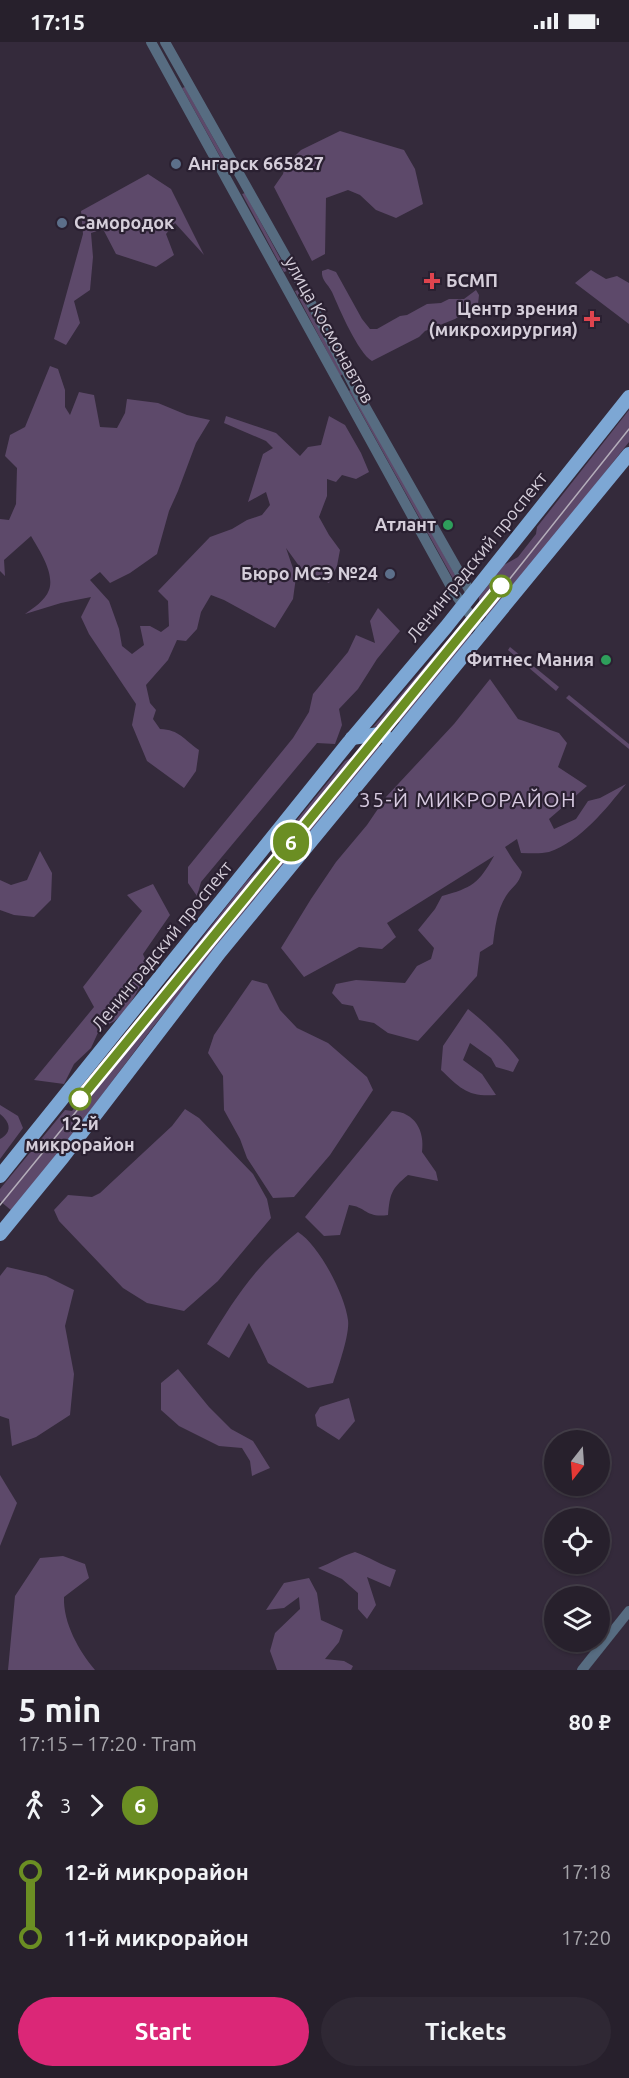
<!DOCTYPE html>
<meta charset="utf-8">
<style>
:root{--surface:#27202c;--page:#2f2834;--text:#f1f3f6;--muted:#a4a3a9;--line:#433e48;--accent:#db2777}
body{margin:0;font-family:Ubuntu,sans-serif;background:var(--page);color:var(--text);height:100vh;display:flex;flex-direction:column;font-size:22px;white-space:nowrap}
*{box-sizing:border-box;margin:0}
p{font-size:20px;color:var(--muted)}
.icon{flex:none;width:33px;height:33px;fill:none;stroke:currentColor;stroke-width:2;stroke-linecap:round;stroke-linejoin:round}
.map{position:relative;height:1628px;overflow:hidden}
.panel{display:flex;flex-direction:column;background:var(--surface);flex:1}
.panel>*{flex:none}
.badge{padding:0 12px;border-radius:20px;font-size:21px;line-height:39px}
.needle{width:39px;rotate:197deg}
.buttons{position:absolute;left:544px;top:1388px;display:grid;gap:12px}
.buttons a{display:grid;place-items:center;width:66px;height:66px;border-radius:50%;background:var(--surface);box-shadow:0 2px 4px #0004,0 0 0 2px var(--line);font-size:30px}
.map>.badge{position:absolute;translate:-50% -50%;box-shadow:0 0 0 3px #fff}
.legs{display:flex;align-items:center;gap:9px;height:66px;padding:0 18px;font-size:20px}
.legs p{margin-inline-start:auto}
.summary{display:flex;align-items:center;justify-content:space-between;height:102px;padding:0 18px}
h1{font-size:33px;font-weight:700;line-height:45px}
.button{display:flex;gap:12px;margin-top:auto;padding:12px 18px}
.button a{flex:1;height:69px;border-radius:36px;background:var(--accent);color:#fff;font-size:24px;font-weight:700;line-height:69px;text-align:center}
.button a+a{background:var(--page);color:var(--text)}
ul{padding:0 18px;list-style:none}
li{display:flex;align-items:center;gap:21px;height:66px;font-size:22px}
li i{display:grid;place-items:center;width:9px;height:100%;margin:0 8px;background:currentColor}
li i::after{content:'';width:15px;height:15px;margin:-8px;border:4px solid;border-radius:50%;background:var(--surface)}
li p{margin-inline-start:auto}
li:first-child i{background:linear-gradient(#0000 50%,currentColor 0)}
li:last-child i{background:linear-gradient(currentColor 50%,#0000 0)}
.status{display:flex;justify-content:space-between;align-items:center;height:42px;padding:0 30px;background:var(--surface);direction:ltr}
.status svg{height:16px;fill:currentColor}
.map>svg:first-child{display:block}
</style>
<div class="status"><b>17:15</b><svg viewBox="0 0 49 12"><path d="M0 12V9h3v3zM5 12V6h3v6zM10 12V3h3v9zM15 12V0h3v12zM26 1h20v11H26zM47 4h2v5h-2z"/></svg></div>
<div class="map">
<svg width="629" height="1628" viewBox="0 0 629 1628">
<rect width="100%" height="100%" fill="#342a3b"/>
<g fill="#5d496a">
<path d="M185 45 230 126 227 127 182 46Z"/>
<path d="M340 89 404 108 415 127 423 162 396 176 376 168 360 153 348 148 326 156 325 212 312 219 274 145 283 132 285 124 301 108Z"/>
<path d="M148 132 171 147 204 213 175 181 166 192 174 213 156 225 116 212 103 187 91 191 93 215 90 248 74 259 80 281 66 303 54 297 83 192 81 169Z"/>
<path d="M245 151 287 229 284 230 242 152Z"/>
<path d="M328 227 336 230 362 277 370 287H377L400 274 407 273 427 262 441 261 449 257H464L476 248 479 253 478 262 455 277 425 289 419 295 372 319C358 311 339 266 332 250 328 242 321 238 322 229Z"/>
<path d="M591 228 606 237 617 234 629 241V282L575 241Z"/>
<path d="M298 248 343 332 340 334 295 249Z"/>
<path d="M50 324 58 327 65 348V365L70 373 79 350 94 353 100 385 117 386 125 371 127 357 158 361 187 373 210 378 196 401 178 449 169 469 157 512 130 531 110 541 100 530 90 538 109 559 119 587 122 604 132 612 144 603 140 584H150L161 590 169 584 168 559 158 549 210 495 232 487 247 478 262 473 270 463 266 450 248 460 263 412 273 406 266 399 224 381 226 374 276 391 300 414 308 405 321 403 329 374 345 383 361 411 369 430 356 437 342 433 336 440 327 437V454L319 475 329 493 340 508 337 524 329 541 302 528 286 506 296 535 293 557 275 586 224 558 211 553 201 570 197 587 186 599 177 598 168 618 146 643 150 661 156 668 153 677 160 687C180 688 183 697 199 708L196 729 184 746 147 719 132 683 136 662 89 592 81 575 91 555 61 561 25 572C33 566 45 559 49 548 55 531 39 508 31 494L4 518 5 534 0 529V477L9 478 16 462 17 426 5 414 10 393 25 385Z"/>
<path d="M352 347 459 540 456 542 349 349Z"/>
<path d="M629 368V400L488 578 479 564V555L504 523 518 515 536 492 537 485Z"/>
<path d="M378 566 400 589 377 617 358 647 339 667 342 683 335 702 317 701 201 840 197 854 188 841V825L293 696 309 670 313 652 348 610 356 593 375 601 370 579Z"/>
<path d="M464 585 474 594 400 680 373 685 456 588Z"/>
<path d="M510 605 559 645 556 649 508 608Z"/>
<path d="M490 637 518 677 559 691 567 701 558 725 587 744 549 777 554 787 576 777 588 759 600 756 626 742C606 767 581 799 549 810 540 812 530 811 521 811L517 797 505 805 513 818 522 830C518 844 513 843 506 854 497 868 495 886 493 902L480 910 477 934 418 999 388 991 374 981 359 978 353 964 342 962 332 951 336 942 356 938 405 941 417 924 431 917 434 906 418 888 435 867 442 854C472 846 479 841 494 814L387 881 396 895 382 907 359 905 304 935 281 906 311 857 336 820 367 783 386 755 454 682Z"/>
<path d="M569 653 629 702V707L566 656Z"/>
<path d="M377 703 380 704 381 706 254 858 153 985 16 1167 12 1169 0 1159V1147L65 1068 72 1069 98 1038 96 1030 245 841 278 806 292 784 345 719Z"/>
<path d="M40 809 52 831 51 858 34 875 14 873 0 868V838L11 843 27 838Z"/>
<path d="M153 842 170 873 143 912 149 927C138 946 125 982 101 984L91 1006 74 1022 64 1042 34 1038 94 965 83 945 142 869 127 853Z"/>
<path d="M252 938 267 942 280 968 297 986 328 1001 367 1035 373 1048 330 1113 294 1155 273 1156 247 1116 240 1097 224 1068 223 1034 208 1011 214 993Z"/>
<path d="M468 967C487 982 504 999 519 1018L513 1030 496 1025 491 1016 470 1001 463 1018 482 1032 496 1053C468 1055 461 1047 441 1028L443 1004Z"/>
<path d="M0 1063 18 1074 23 1086 0 1117V1097C13 1090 10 1080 0 1072Z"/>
<path d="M185 1067 199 1076 253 1132 267 1157 271 1176 218 1239 184 1269 147 1261 123 1246 59 1179 54 1168 68 1153 92 1155 100 1151 172 1084Z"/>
<path d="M392 1069C415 1070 425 1089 422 1110L436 1130 438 1139 408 1133C391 1147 390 1152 388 1173 365 1176 367 1165 349 1163L340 1193 324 1194 305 1175Z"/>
<path d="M298 1190C319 1203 345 1253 348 1278 350 1292 338 1326 333 1341L308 1346 268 1321 249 1281 229 1316 207 1302C235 1256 255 1224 298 1190Z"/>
<path d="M7 1225 46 1234 74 1248 65 1284 74 1332 70 1373 36 1395 12 1404 9 1377 0 1374V1234Z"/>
<path d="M178 1327 209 1365 231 1387 253 1399 270 1426 252 1434 250 1419 242 1406 219 1404 179 1384 161 1368V1341Z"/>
<path d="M349 1356 355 1379 339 1398 317 1384 315 1373 320 1365Z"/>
<path d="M0 1433 17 1461 0 1504Z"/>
<path d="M355 1510C369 1515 381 1523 396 1528L390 1545 367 1535 376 1563 367 1577 358 1567V1551L342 1537 318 1526C332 1521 341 1514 355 1510Z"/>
<path d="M63 1514 85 1522 89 1536 64 1555C63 1581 79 1609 95 1628H8L15 1554 40 1516Z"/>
<path d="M309 1536 317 1551 321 1578 343 1588 339 1600 325 1617 344 1619 353 1624 351 1628H277L270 1609 275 1591 300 1567 299 1555 284 1566 266 1568 284 1541Z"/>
</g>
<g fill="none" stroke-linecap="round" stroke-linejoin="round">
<g stroke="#576c81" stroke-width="10">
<path d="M151 0 455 552 482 589"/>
<path d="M165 0 299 238 358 352 472 553"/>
<path d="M582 1628 629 1569"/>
</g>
<g stroke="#7da7d4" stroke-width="14">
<path d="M352 696 379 692 383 693 391 699"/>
<path d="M0 1134 349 700 446 585 629 355"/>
<path d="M0 1192 63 1115 220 910 629 412"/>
</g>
<path stroke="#b4adba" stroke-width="1.5" d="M0 1163 461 598 629 387"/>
</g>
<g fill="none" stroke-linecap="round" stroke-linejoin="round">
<g stroke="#fff" stroke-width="14">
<path id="line-1" d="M80 1057 501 544"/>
</g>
<use href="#line-1" stroke="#6b8e23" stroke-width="9"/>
</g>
<g fill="#5c6f8a" stroke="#2a2031" stroke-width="2">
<circle cx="176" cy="122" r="6"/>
<circle cx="62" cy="181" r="6"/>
<circle cx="390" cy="532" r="6"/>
</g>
<g fill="#e0444e" stroke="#2a2031" stroke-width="2">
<path d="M429 230h6v6h6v6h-6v6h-6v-6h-6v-6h6z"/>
<path d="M589 268h6v6h6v6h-6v6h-6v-6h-6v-6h6z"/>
</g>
<g fill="#2e9e5b" stroke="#2a2031" stroke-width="2">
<circle cx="448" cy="483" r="6"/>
<circle cx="606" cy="618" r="6"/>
</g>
<g fill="#fff" stroke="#6b8e23" stroke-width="3">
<circle cx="501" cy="544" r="10"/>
<circle cx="80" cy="1057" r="10"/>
</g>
<g text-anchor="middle" stroke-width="4.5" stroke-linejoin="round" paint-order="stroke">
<g font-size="18" font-weight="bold" fill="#d5ceda" stroke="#2a2031" text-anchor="end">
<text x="188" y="128" text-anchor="start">Ангарск 665827</text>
<text x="74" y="187" text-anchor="start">Самородок</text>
<text x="446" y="245" text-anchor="start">БСМП</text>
<text x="578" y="273">Центр зрения<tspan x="578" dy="21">(микрохирургия)</tspan></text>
<text x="436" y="489">Атлант</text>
<text x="378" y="538">Бюро МСЭ №24</text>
<text x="594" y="624">Фитнес Мания</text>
</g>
<g font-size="18" fill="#d5ceda" stroke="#2a2031">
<text transform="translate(329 288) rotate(61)" y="6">улица Космонавтов</text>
<text transform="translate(477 515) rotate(-51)" y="6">Ленинградский проспект</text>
<text transform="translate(162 904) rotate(-51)" y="6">Ленинградский проспект</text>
</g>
<g font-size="18" font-weight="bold" fill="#d5ceda" stroke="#2a2031">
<text x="80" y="1088">12-й<tspan x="80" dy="21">микрорайон</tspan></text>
</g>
<g font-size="21" letter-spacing="1.5" fill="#d8cbe1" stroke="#2a2031">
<text x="468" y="765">35-Й МИКРОРАЙОН</text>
</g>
</g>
</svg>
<div class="buttons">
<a><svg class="needle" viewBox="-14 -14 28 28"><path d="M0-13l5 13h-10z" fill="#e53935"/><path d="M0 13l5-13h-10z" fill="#a4a3a9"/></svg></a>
<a><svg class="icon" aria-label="locate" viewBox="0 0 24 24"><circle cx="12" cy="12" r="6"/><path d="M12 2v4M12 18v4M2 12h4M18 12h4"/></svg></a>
<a><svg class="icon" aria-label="layers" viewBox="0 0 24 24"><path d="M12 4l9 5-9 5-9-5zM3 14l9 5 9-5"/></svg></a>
</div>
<b class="badge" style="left:291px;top:800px;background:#6b8e23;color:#fff">6</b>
</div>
<section class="panel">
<div class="summary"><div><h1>5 min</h1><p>17:15 – 17:20 · Tram</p></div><b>80 ₽</b></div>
<div class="legs"><svg class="icon" aria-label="walk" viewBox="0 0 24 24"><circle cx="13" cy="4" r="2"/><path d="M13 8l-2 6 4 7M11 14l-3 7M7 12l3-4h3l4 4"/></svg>3<svg class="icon" aria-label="forward" viewBox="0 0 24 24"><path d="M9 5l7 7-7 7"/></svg><b class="badge" style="background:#6b8e23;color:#fff">6</b></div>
<ul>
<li><i style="color:#6b8e23"></i><b>12-й микрорайон</b><p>17:18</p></li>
<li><i style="color:#6b8e23"></i><b>11-й микрорайон</b><p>17:20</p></li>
</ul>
<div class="button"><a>Start</a><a>Tickets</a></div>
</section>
